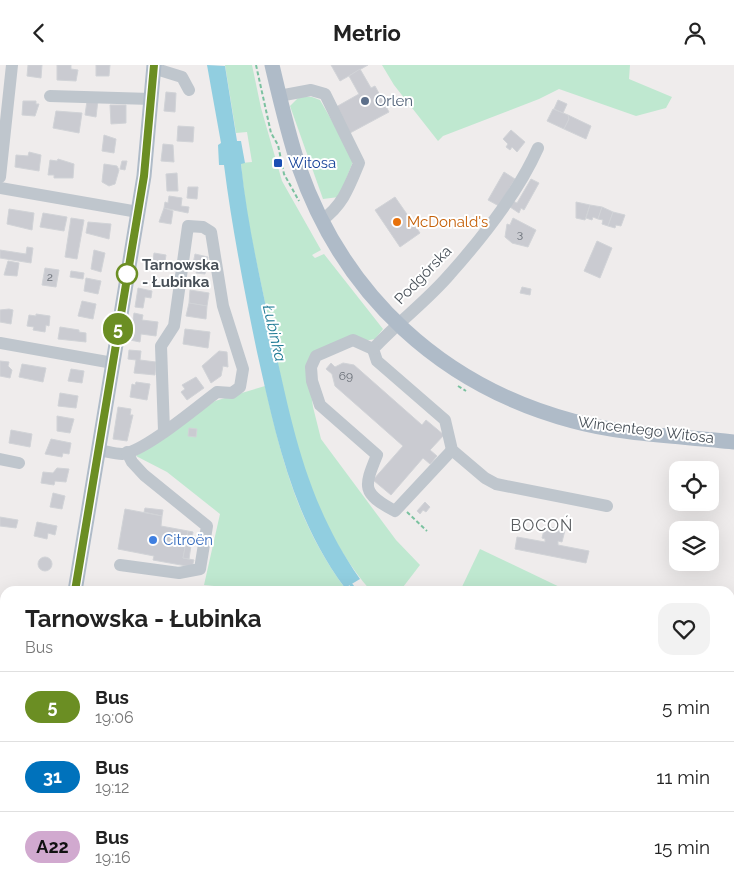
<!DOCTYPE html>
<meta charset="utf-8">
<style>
:root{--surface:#fff;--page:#f2f2f2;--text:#222;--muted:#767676;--line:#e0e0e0}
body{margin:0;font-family:Raleway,sans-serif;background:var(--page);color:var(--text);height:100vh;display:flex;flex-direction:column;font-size:19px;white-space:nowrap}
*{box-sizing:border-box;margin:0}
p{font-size:16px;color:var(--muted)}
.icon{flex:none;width:28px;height:28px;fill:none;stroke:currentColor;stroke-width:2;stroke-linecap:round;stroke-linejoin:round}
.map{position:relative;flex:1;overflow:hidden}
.details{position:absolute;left:0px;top:521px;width:735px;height:306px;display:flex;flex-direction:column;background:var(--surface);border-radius:15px 15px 0 0;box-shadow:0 5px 20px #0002}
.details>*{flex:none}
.badge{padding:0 10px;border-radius:16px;font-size:18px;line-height:32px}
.tools{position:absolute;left:669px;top:396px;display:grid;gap:10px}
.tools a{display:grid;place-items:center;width:50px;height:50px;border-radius:10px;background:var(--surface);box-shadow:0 5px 20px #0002;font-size:25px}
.map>.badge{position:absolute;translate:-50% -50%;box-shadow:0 0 0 2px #fff}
.round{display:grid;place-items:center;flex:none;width:52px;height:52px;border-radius:15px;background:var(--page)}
.headline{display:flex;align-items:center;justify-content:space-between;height:85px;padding:0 25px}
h1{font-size:24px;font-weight:700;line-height:38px}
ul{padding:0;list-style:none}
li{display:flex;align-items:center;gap:15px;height:70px;padding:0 25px;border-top:1px solid var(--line)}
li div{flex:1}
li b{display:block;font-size:19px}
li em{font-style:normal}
li .badge{min-width:55px;font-weight:700;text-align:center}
header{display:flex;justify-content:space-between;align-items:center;height:65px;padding:0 25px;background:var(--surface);font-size:22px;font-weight:700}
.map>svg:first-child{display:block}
</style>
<header><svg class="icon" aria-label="back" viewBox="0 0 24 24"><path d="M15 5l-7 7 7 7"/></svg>Metrio<svg class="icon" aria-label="person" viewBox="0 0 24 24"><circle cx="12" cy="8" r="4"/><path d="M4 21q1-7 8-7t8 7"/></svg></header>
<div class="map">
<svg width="734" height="827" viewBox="0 0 734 827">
<rect width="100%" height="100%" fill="#efecec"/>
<g fill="#bfe8d0">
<path d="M225 0H252L261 43 282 116 321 185 312 190 315 193 324 189 383 264 375 274 364 276 307 299 313 342 321 374 396 475 420 500 400 526H371C305 451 289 350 269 256 258 204 245 151 241 98L252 97 247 67 236 68Z"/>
<path d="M382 0H630L629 14 672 32 666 43 636 51 559 24 539 34 443 71 438 76 394 20Z"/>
<path d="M299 32H312L320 35 352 91V99L339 132 323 134 290 41Z"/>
<path d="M265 321C283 399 298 460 347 526H264L204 520 220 449 167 407 136 391 215 336Z"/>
<path d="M480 484 568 526H460Z"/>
<path d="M734 640V745L730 746V643Z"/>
</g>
<path fill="#91cee0" d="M207 0 225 1 237 76H241L245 98 241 99C247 157 260 213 272 270 292 360 306 437 360 514L345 523C292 452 276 371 257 287 244 224 232 163 224 100H219L218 80 221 78Z"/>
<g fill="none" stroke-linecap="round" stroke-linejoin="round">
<g stroke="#91cee0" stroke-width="3">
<path d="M349 517 356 526"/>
<path d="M730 634 734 632"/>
</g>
</g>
<g fill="#cacbd1" stroke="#d1d3d7">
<path d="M28 0H42L41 13 27 11Z"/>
<path d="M57 0H71V4L78 5 76 16 57 15Z"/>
<path d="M96 0H110L109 11H96Z"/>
<path d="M331 0H368L340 16Z"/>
<path d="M360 4 371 23 375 21 389 47 350 68 336 42 359 29 349 11Z"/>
<path d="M166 27 176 28 175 47 164 46Z"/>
<path d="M98 35 96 52 85 50 87 36Z"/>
<path d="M558 35 567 39 563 48 554 44Z"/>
<path d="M23 36H36V39H39L35 51 22 50Z"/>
<path d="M110 40H126V58L111 59Z"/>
<path d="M553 44 568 50 569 54 564 64 547 56Z"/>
<path d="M56 46 82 48 79 68 53 63Z"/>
<path d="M568 50 591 61 586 74 564 64 569 54Z"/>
<path d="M178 61 194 62 193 77 177 76Z"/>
<path d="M511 65 525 77 517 87 512 82 510 85 506 82 508 79 503 74Z"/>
<path d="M104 70 116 74 114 88 102 86Z"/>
<path d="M163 79 173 80 174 97 161 96Z"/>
<path d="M29 87 41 90 39 106 15 102 16 90 28 91Z"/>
<path d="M58 94 74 99 73 113H54V110H48L50 95 57 96Z"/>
<path d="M122 96H127L125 105 120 104Z"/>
<path d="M104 99 117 101 119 105 115 119 109 121 102 117Z"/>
<path d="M504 107 515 114 499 141 488 135Z"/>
<path d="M177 108 178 126H167L166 109Z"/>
<path d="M531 114 539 118 524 145 521 143 519 148 510 142 513 136 517 138Z"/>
<path d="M188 122H198L197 134 187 133Z"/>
<path d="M169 131 182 133 181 141 189 142 188 148 164 143 165 137 168 138Z"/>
<path d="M395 132 420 168 400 182 375 145Z"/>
<path d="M576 137 590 140 585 155 576 153Z"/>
<path d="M590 140 602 142 598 154 593 152 592 155 586 153Z"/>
<path d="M602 142 613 147 608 161 602 159 603 155 598 154Z"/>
<path d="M164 143 173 146 171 159 159 157Z"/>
<path d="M9 144 34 148 32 165 7 159Z"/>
<path d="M613 147 625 150 621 161 616 160 615 163 608 161Z"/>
<path d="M43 148 67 152 64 166 40 162Z"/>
<path d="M71 153 84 155 77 194 65 192Z"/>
<path d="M513 153 536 165 528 182 512 178 505 172 507 159 510 160Z"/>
<path d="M88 157 111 159 109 174 86 168Z"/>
<path d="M597 176 612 183 600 213 584 206Z"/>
<path d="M27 182 33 183 31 198 0 193V185L26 189Z"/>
<path d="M94 185 105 188 101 207 91 204Z"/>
<path d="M154 188 166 190 164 203 152 202Z"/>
<path d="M195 189 208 192 205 209 196 208 197 205 192 204Z"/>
<path d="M8 196 19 198 17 211 4 210Z"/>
<path d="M45 203 59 205 56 222 42 220Z"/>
<path d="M71 206 84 208 83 214 70 212Z"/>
<path d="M86 213 101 216 98 229 84 226Z"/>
<path d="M522 222 531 224 530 230 520 228Z"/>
<path d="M138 223 152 226 151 233 145 232 143 243 135 242Z"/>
<path d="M190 225 209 228 207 241 189 238Z"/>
<path d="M82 236 96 239 93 254 78 251Z"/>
<path d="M189 238 207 241 206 254 186 251Z"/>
<path d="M9 244 13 245 11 259 0 257V245Z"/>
<path d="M134 248 143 250 142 255 158 257 156 271 141 269 140 277 130 275Z"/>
<path d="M36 249 50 251 49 261 46 260 45 267 33 265 34 262 27 261 29 250 36 251Z"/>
<path d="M60 262 79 265V267L86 268V277L58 274Z"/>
<path d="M185 264 210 267 208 283 183 279Z"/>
<path d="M129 285 141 286 140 295 156 297 155 310 134 308 136 295 128 294Z"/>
<path d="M219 286 227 287 228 302 223 301 221 311 211 318 202 301Z"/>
<path d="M0 296 9 297 8 301 12 305 10 313 0 311Z"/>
<path d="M331 298 335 302 343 298 354 300 422 360 426 355 444 370 430 385 437 391 432 397 430 399 423 393 391 430 373 415 403 381 335 321 332 309 326 304Z"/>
<path d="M22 299 46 303 43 317 19 312Z"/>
<path d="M71 304 84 306 82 318 68 316Z"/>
<path d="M196 312 204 323 187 335 181 327 185 324 182 320Z"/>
<path d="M136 317 150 319 147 335 130 332 132 319 135 320Z"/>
<path d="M60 328 78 331 76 343 58 341Z"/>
<path d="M118 342 131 344 130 350H133L127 376 113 374Z"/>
<path d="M57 351 74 354 70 368 57 366Z"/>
<path d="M189 363 197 364 196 372 188 371Z"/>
<path d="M11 365 32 369 30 382 9 378Z"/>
<path d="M51 374 71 378 69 389 63 388 62 392 45 389Z"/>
<path d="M57 403 69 404 66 417 55 416 54 420 41 418 43 407 53 408Z"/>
<path d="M53 428 65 431 62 444 50 442Z"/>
<path d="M425 437 430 442 426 447 423 445 420 449 417 446Z"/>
<path d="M145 443 163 445 162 451 144 447Z"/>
<path d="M125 444 162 451 161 461 188 466 183 493 194 495 192 502 153 495 154 491 118 484Z"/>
<path d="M0 452 18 455 16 463 0 461Z"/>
<path d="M37 457 57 461 55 470 48 468 47 474 34 471Z"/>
<path d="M545 461 565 465 562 477 558 476V480L589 486 586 498 515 484 517 472 545 477V474L542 473Z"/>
<path d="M188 466 193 467 189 494 183 493Z"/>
<circle cx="45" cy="499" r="7"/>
<path d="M0 596 5 597V705L2 724 0 723Z"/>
<rect x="730" y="758" width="4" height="16"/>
<path d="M353 822H432L431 827H362L353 825Z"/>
<path d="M519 822H536L535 827H518Z"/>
<path d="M561 822 572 823V827H560Z"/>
</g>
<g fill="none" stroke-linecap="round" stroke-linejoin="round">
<g stroke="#7bc2a0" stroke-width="2" stroke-dasharray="4 2.5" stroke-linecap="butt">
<path d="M256 0 271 68 278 80 284 109 299 136"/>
<path d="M458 321 466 326"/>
<path d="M407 447 427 466"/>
<path d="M0 564H5"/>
</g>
<g stroke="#bfc6cd" stroke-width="12">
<path d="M153 3 182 12 189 25"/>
<path d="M50 31 151 34"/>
<path d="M279 31 311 25 325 29 359 98C349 122 343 140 322 155"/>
<path d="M538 83C518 128 483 172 450 209 427 236 397 258 373 284L377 296 445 355 452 385 485 413 496 419 607 441"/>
<path d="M0 112 12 0"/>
<path d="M0 123 138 147"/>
<path d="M0 278 113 298"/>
<path d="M373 284 353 275 316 291 311 302 312 316 320 340 377 390C364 422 361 428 395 446L452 385"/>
<path d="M98 385C105 386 115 389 122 389 144 387 197 342 217 327L232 328 240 322 243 304 223 241 211 167 203 162 188 161 174 261 161 281 164 366"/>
<path d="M0 394 19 398"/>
<path d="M120 500 179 508 200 504 207 461 144 410 132 397 127 387"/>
<path d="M0 582 5 583"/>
<path d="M0 735 5 734"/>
<path d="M204 822 231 827"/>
<path d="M486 822 489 827"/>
<path d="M593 822 640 827"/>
<path d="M296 827 297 822"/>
<path d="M508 827 509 822"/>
</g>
<g stroke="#afbbc8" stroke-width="15">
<path d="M272 0C280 34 288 69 299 102 344 231 442 321 573 356 624 370 681 371 734 377"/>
<path d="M75 526 144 111 154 0"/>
<path d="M24 827 25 822"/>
</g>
</g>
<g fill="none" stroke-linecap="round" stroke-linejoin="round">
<g stroke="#fff" stroke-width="11">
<path id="line" d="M75 526 144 111 154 0"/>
</g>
<use href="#line" stroke="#6b8e23" stroke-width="8"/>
</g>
<circle fill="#5c6f8a" stroke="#fff" stroke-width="2" cx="365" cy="36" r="5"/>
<rect fill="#1a4fb4" stroke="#fff" stroke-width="2" x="273" y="93" width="10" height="10" rx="2.5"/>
<circle fill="#e8710a" stroke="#fff" stroke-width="2" cx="397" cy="157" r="5"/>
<circle fill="#fff" stroke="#6b8e23" stroke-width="2.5" cx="127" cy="209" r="10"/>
<circle fill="#3f7fe0" stroke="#fff" stroke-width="2" cx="153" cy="475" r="5"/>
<g text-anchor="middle" stroke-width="4" stroke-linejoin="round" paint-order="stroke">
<g font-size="12" fill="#686e76">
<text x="520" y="173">3</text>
<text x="50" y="216">2</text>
<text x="346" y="315">69</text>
</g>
<g font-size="15" fill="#4e5e75" stroke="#fff" text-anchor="start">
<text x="375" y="41">Orlen</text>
</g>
<g font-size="15" fill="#164399" stroke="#fff" text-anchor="start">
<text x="288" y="103">Witosa</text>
</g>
<g font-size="15" fill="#c56008" stroke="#fff" text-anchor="start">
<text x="407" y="162">McDonald's</text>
</g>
<g font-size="15" font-weight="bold" fill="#474f57" stroke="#fff" text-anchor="start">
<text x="142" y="205">Tarnowska<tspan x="142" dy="17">- Łubinka</tspan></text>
</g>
<g font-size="15" fill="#474f57" stroke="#fff">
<text transform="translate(423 210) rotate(-46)" y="5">Podgórska</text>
<text transform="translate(646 365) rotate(7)" y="5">Wincentego Witosa</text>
</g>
<g font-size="15" fill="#366cbe" stroke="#fff" text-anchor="start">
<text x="163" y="480">Citroën</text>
</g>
<g font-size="16" font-style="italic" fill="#1d7994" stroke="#fff">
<text transform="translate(275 268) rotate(77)" y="6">Łubinka</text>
</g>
<g font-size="16" letter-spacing="1" fill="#5a5d60" stroke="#fff">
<text x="542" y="466">BOCOŃ</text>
</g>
</g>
</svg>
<div class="tools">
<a><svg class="icon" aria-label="locate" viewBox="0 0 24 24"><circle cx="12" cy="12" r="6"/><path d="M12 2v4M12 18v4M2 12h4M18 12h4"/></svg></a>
<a><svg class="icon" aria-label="layers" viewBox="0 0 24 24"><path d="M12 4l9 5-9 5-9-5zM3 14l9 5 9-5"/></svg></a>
</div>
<b class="badge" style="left:118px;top:264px;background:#6b8e23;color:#fff">5</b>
<section class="details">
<div class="headline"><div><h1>Tarnowska - Łubinka</h1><p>Bus</p></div><a class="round"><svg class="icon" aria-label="heart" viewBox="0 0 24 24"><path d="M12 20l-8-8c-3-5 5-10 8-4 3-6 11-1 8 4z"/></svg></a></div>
<ul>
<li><span class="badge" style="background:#6b8e23;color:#fff">5</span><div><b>Bus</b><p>19:06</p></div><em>5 min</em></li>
<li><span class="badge" style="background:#0072bc;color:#fff">31</span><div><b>Bus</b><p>19:12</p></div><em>11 min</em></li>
<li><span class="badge" style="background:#d1a9cf;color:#111">A22</span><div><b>Bus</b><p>19:16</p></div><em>15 min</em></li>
</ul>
</section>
</div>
